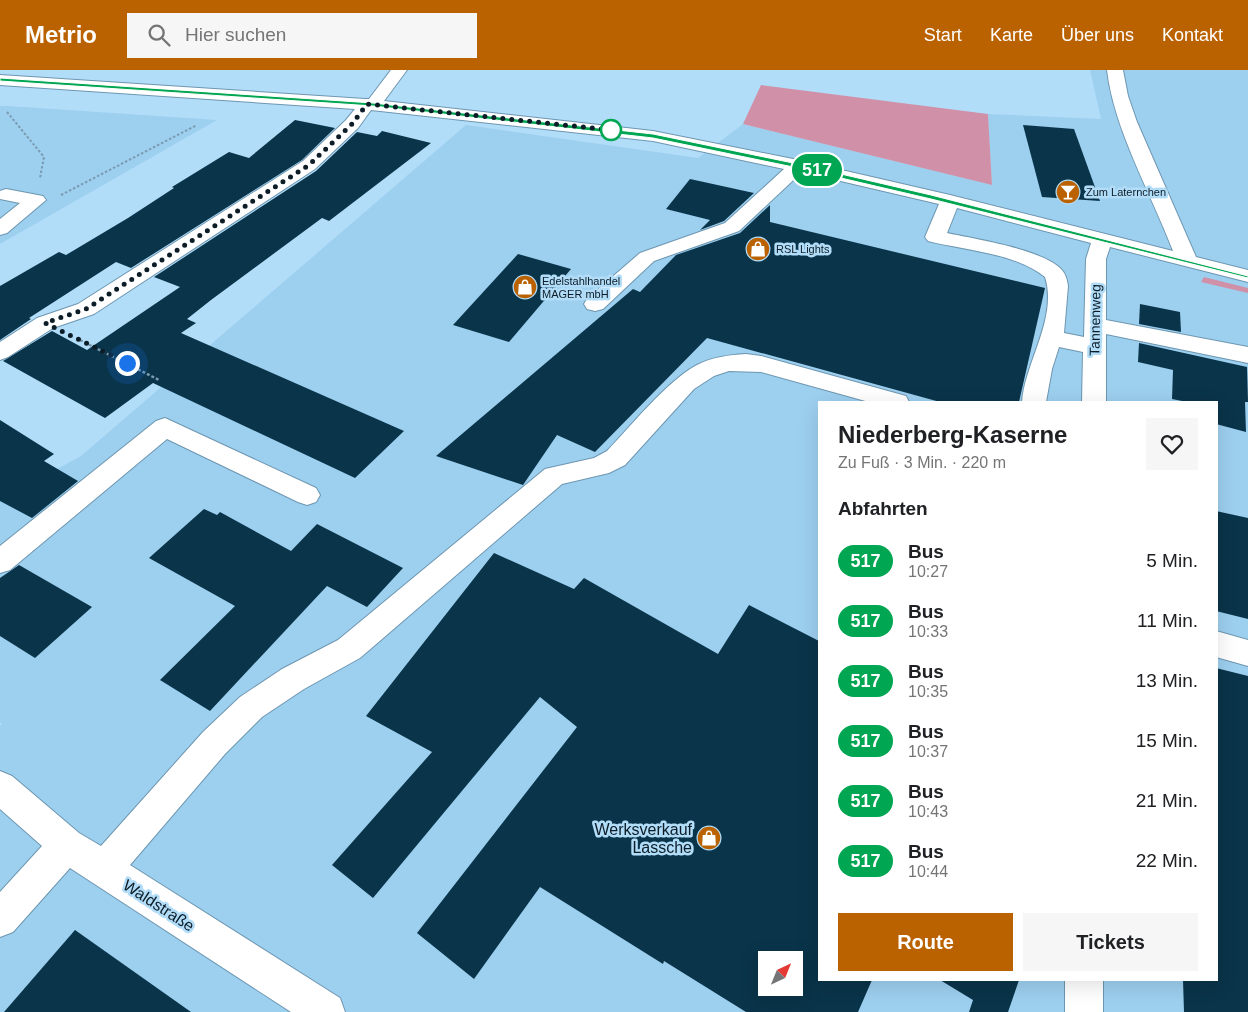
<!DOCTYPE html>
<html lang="de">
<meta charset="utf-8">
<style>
:root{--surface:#fff;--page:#f6f6f6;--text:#202124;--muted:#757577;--accent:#bb6200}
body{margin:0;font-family:Arial,sans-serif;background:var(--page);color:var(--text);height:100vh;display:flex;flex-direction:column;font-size:19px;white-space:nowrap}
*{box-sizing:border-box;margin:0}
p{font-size:16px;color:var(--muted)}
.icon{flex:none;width:28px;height:28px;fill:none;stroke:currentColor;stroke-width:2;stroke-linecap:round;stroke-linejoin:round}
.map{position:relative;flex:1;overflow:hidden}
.sheet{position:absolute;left:818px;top:331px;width:400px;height:580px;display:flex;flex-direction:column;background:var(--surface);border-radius:0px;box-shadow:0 5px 20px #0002}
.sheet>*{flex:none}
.badge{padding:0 10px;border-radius:16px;font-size:18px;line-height:32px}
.needle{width:32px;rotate:43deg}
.tools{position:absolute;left:758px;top:881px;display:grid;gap:10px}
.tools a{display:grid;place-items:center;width:45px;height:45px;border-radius:0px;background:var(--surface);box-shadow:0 5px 20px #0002;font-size:25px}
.you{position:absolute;width:25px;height:25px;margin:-12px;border:4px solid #fff;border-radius:50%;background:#1a73e8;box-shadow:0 0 0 8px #1a73e833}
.map>.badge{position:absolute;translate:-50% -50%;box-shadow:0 0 0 2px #fff}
h2{padding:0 20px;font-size:19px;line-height:45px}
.round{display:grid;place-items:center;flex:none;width:52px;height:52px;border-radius:0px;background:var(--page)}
.headline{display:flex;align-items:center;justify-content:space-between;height:85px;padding:0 20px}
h1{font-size:24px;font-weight:700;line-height:38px}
.primary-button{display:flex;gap:10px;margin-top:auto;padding:10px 20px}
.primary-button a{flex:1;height:58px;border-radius:0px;background:var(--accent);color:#fff;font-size:20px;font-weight:700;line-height:58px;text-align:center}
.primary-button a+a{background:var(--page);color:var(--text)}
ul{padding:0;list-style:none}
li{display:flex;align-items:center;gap:15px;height:60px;padding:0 20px}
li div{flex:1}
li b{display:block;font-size:19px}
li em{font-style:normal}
li .badge{min-width:55px;font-weight:700;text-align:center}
header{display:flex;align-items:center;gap:30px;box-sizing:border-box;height:70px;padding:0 25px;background:var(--accent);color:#fff}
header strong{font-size:24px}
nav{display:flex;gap:28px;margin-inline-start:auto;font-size:18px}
.search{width:350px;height:45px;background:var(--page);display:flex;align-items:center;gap:12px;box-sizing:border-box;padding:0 18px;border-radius:0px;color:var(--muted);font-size:19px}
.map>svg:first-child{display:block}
</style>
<header>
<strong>Metrio</strong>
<div class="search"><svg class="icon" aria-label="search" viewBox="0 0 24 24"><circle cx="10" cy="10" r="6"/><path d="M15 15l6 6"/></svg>Hier suchen</div>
<nav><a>Start</a><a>Karte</a><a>Über uns</a><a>Kontakt</a></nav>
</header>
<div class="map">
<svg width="1248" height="942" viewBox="0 0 1248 942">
<rect width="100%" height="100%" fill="#b2ddf9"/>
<g fill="#9dcfef" fill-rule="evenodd">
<path d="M1090 0H1248V942H0V656L2 654 0 653V430L81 386 466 55 698 88 743 54 992 115 988 44 1101 49ZM819 332H1216V910H819ZM766 890H794V918H766Z"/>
<path d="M0 36H8L217 50 0 174Z"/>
</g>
<g fill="#d090a7">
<path d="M761 15 988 44 992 115 743 54Z"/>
<path d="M1204 207 1248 218V223L1201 212Z"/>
</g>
<g fill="#0a344a" fill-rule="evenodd">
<path d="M295 50 335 58 302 90 131 198 116 192 29 248 31 249 0 270V216L59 182 66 185 128 148 174 118 172 117 229 82 249 88Z"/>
<path d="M1023 55 1074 59 1100 131 1042 127Z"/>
<path d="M382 61 431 73 329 151 322 148 211 230 187 249 196 253 181 263 404 361 355 408 153 313 105 348 3 291 52 261 87 280 180 217 154 207 316 101 357 62 377 66Z"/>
<path d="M690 109 754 123 724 151 700 160 710 150 666 139Z"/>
<path d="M770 135V152L1045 218 1019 332H940L707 268 595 382 557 365 523 415 436 386 633 219 640 222 676 185 740 163Z"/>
<path d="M518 184 571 199 509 272 453 255Z"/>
<path d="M1140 234 1180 242 1181 262 1139 254Z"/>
<path d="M1139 273 1247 297 1248 332H1245L1246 362 1216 354V332H1187L1172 329 1173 300 1138 292Z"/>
<path d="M0 350 54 384 44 391 78 411 32 448 0 431Z"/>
<path d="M204 439 217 445 220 442 291 481 317 454 403 498 367 537 327 516 210 641 160 610 235 536 149 488Z"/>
<path d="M1216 441 1248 448V549L1216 541Z"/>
<path d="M494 483 574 519 584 508 718 584 749 535 819 571V910H872L858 942H746L664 891 663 894 540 817 474 909 417 863 577 657 540 627 373 828 332 795 432 682 366 646ZM766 890H794V918H766Z"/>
<path d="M19 495 92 537 35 588 0 566V508Z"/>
<path d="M1216 598 1248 606V942H1184L1183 910H1216Z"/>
<path d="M75 860 191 942H4Z"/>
<path d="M940 910H1019L1008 942H969L973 930Z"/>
</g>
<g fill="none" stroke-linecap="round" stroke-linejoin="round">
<g stroke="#6d96b0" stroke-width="2">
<g id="minor">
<path d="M391 0H407L384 31 653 61 798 90 950 125 1173 181C1151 123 1114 60 1107 0H1123L1128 26 1137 52 1196 187 1248 200V212L1110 177 1106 189V250L1248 277V293L1106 264V332H1082L1083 282 1059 277 1052 299 1046 332H1022C1025 292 1058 248 1045 207 1016 183 963 180 928 171L925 167 939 134 802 102 739 161 654 191 603 239 595 241 587 239 584 234 587 229 640 183 725 153 784 99 653 71 371 40 358 58 315 99 94 244 53 258 8 287 0 290V272L37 248 78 234 303 91 346 50 355 39 0 15V5L365 29H369ZM957 138 1091 173 1086 189 1084 267 1064 263 1068 216C1067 210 1066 204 1061 199 1041 179 975 169 947 163Z"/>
<path d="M6 119 43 126 46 130 7 163 0 165V149L20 133 0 129V121Z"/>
<path d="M746 284 761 286 906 326 909 332H869L761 302 729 301 714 306 694 319 625 395 609 403 562 414 360 588 304 619 262 647 225 684 130 795 340 928 345 942H291L70 798 13 862 0 867V822L42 776 0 739V701L12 706 79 763 101 776 203 662 240 627 282 599 338 570 545 399 594 388 607 381C631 356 667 311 697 295 712 287 729 285 746 284Z"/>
<path d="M165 348 316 418 320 425 316 432 307 435 298 432 167 369 10 500 0 503V476L156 351Z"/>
<path d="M1216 561 1248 570V596L1216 587Z"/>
<rect x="1065" y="910" width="38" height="32"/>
</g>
</g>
<g stroke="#799ab0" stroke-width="2" stroke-dasharray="2.5 2" stroke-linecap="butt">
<path d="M7 42 44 87 40 108"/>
<path d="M61 125 197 55"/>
</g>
<path stroke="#799ab0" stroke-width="2.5" stroke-dasharray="3 2" stroke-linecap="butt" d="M80 270 159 310"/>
<use href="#minor" fill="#fff" fill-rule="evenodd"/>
</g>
<path fill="#00a651" stroke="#fff" d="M0 8 373 33 653 64 798 94 931 125 1248 206V208L931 129 798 98 653 68 373 36 0 11Z"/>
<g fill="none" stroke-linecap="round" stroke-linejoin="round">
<path stroke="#0d1d27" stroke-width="5" stroke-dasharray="0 9" d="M127 293 45 253 86 239 309 95 352 54 367 34 611 60"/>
</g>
<defs>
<g id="bar-disc" transform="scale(1.25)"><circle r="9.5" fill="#bb6200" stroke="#b2ddf9"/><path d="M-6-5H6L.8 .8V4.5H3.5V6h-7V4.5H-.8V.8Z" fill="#fff"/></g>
<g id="shop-disc" transform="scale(1.25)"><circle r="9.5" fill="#bb6200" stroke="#b2ddf9"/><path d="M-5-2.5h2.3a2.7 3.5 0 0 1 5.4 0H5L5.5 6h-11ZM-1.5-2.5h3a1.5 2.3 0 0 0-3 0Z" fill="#fff"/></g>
</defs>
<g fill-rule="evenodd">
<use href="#bar-disc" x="1068" y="122"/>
<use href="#shop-disc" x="758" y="179"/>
<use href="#shop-disc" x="525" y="217"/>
<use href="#shop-disc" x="709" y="768"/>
</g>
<circle fill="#fff" stroke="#00a651" stroke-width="2.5" cx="611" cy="60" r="10"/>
<g text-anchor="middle" stroke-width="5" stroke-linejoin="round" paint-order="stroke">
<g font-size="11" fill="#0d1d27" stroke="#b2ddf9" text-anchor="start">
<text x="1086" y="126">Zum Laternchen</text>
<text x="776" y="183">RSL Lights</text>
<text x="542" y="215">Edelstahlhandel<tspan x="542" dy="13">MAGER mbH</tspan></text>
</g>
<g font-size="14" fill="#0d1d27" stroke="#b2ddf9">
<text transform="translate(1095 250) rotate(-89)" y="5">Tannenweg</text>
</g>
<g font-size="16" fill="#0d1d27" stroke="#b2ddf9" text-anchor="end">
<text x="692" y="765">Werksverkauf<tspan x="692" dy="18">Lassche</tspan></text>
</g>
<g font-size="16" fill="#0d1d27" stroke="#b2ddf9">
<text transform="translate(159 835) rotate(33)" y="6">Waldstraße</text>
</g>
</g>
</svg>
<div class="tools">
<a><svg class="needle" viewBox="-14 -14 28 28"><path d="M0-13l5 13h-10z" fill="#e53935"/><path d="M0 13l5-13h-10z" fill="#757577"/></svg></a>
</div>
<div class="you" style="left:127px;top:293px"></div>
<b class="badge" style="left:817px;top:100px;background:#00a651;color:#fff">517</b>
<section class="sheet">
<div class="headline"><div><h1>Niederberg-Kaserne</h1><p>Zu Fuß · 3 Min. · 220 m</p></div><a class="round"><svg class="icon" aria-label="heart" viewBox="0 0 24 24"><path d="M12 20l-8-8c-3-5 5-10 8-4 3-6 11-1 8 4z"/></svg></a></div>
<h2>Abfahrten</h2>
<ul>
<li><span class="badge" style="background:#00a651;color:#fff">517</span><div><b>Bus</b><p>10:27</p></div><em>5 Min.</em></li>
<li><span class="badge" style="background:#00a651;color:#fff">517</span><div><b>Bus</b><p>10:33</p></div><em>11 Min.</em></li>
<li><span class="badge" style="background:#00a651;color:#fff">517</span><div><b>Bus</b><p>10:35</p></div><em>13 Min.</em></li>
<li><span class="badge" style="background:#00a651;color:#fff">517</span><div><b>Bus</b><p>10:37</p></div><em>15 Min.</em></li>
<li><span class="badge" style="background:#00a651;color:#fff">517</span><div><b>Bus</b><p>10:43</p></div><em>21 Min.</em></li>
<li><span class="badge" style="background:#00a651;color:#fff">517</span><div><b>Bus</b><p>10:44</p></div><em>22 Min.</em></li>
</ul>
<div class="primary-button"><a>Route</a><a>Tickets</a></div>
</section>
</div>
